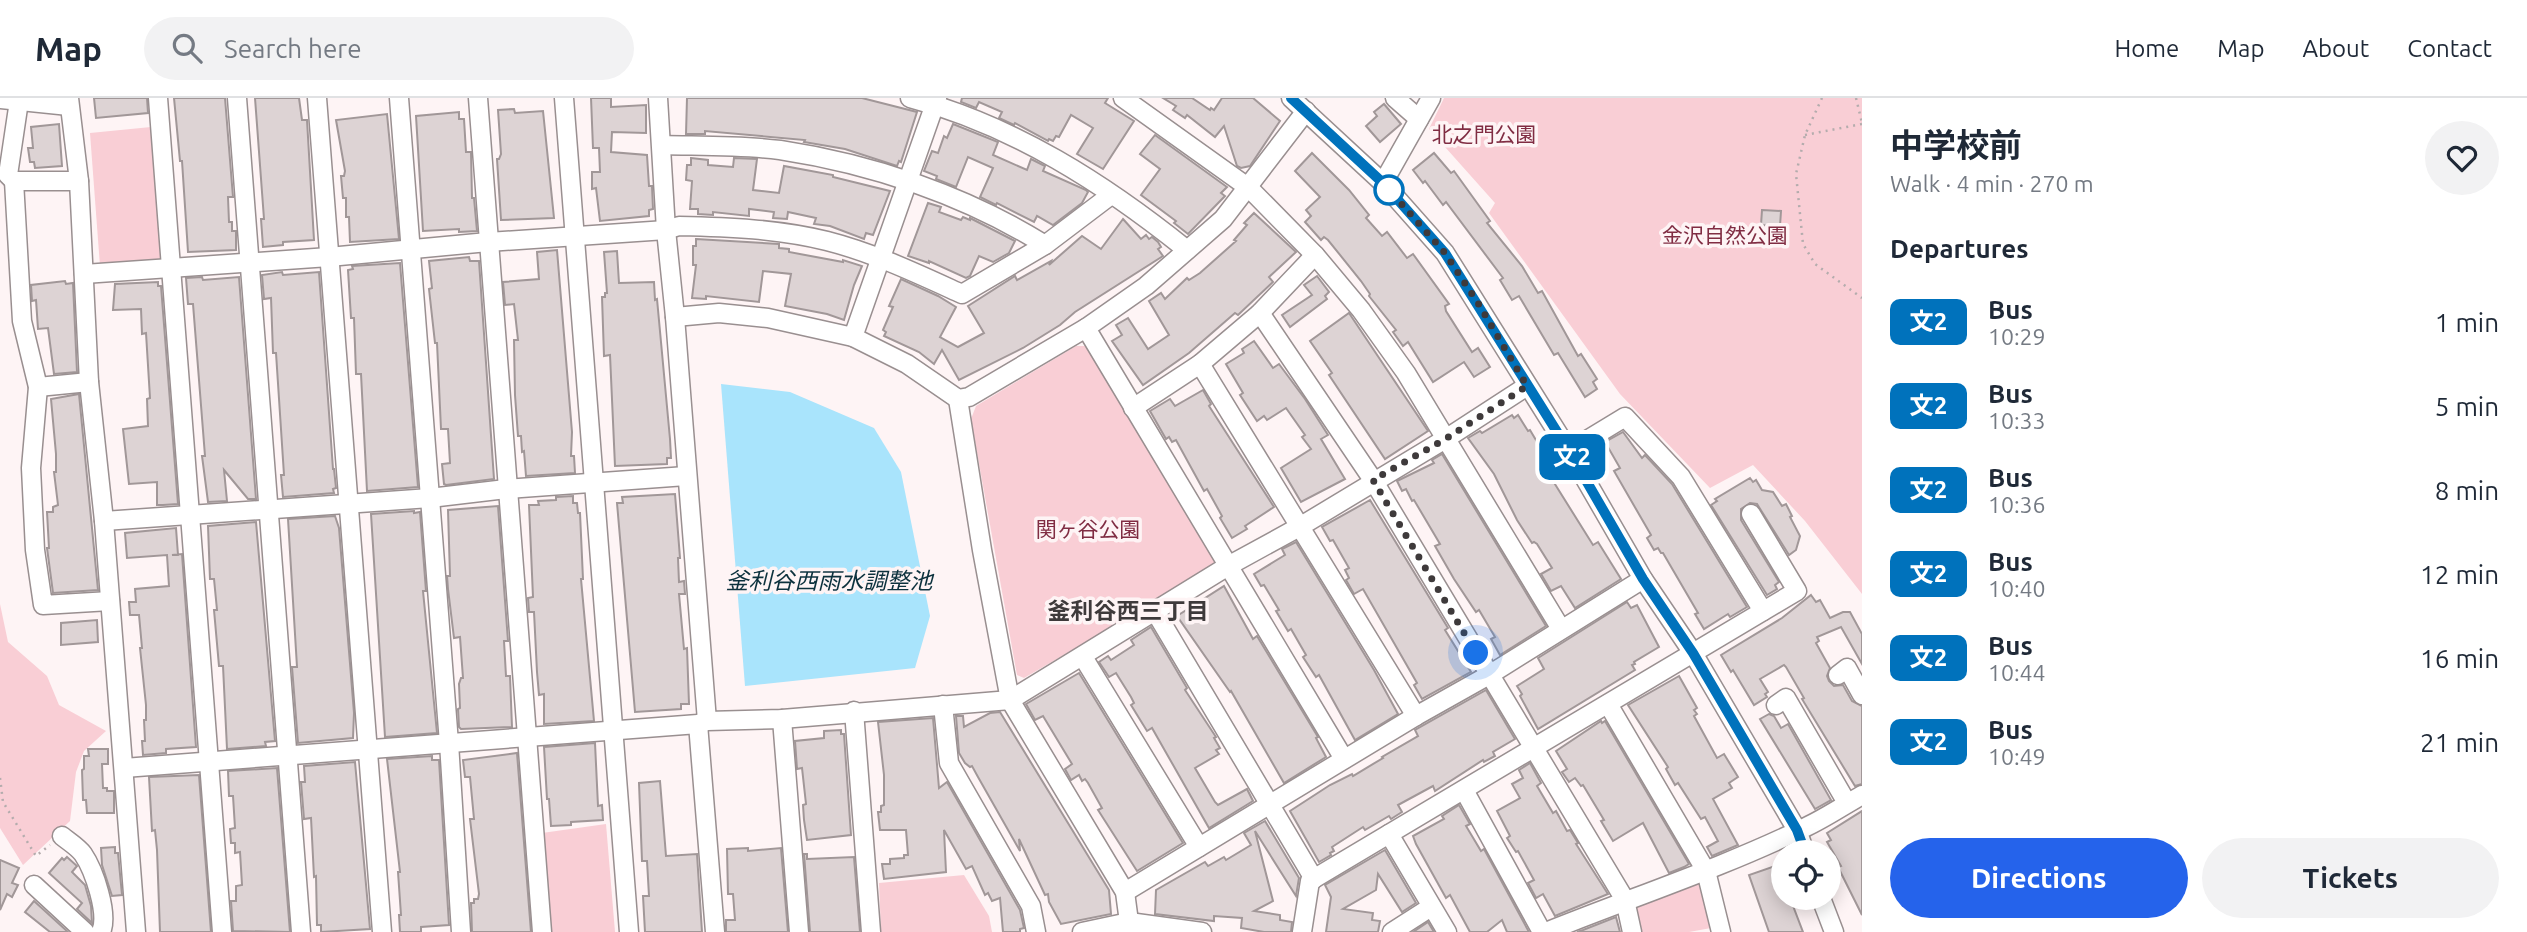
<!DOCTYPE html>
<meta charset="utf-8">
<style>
:root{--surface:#fff;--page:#f2f2f3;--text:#1f2937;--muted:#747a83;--line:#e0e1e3;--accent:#2563eb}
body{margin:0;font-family:Ubuntu,"Noto Sans JP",sans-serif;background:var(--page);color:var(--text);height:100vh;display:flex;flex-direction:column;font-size:26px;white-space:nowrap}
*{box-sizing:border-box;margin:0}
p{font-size:23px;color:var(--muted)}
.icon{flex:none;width:38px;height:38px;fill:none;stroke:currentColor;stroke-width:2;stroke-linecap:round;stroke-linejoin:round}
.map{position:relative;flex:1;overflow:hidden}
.panel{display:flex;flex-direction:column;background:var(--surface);width:665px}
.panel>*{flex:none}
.badge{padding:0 14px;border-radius:10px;font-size:24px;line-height:46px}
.fabs{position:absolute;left:1771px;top:742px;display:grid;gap:14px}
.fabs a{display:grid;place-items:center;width:70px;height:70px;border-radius:50%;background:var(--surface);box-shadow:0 4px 18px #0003;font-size:35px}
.you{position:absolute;width:35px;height:35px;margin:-18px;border:5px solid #fff;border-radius:50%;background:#1a73e8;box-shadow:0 0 0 10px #1a73e833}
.map>.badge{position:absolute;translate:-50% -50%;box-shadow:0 0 0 4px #fff}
h2{padding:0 28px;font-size:26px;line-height:63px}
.round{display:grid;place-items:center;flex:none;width:74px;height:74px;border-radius:37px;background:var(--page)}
.head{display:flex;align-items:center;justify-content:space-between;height:119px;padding:0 28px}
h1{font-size:33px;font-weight:700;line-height:52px}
.button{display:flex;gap:14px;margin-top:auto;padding:14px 28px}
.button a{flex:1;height:80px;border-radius:42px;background:var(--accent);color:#fff;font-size:28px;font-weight:700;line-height:80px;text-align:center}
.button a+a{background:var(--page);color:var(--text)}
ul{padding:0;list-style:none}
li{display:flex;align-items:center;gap:21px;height:84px;padding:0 28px}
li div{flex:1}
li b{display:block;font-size:26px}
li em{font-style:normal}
li .badge{min-width:77px;font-weight:700;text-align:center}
header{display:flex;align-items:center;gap:42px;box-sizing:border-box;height:98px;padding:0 35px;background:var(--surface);border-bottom:2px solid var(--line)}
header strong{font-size:33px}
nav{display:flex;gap:38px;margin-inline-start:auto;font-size:24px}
.search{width:490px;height:63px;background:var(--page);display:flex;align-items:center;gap:18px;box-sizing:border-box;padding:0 24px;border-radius:38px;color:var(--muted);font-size:26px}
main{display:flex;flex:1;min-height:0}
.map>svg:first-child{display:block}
</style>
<header>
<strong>Map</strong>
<div class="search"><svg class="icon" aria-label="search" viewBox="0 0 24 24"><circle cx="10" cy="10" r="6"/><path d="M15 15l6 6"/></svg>Search here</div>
<nav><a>Home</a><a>Map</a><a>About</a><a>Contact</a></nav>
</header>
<main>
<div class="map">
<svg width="1862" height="834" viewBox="0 0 1862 834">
<rect width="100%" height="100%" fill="#fef4f5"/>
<g fill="#f9ced5">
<path d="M1444 0H1862V496L1805 423 1753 367 1710 390 1620 296 1489 115 1495 105 1429 31Z"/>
<path d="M151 29 154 31 165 156 159 164 100 168 90 35Z"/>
<path d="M1076 248H1088L1216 458 1212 471 1024 580 1017 577 971 321 976 308Z"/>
<path d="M0 506 8 544 47 578 59 607 106 633 84 653 76 674 70 723 23 767 0 730Z"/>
<path d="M606 726 615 834H549L542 735Z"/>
<path d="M964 777 989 818 992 834H881L879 785Z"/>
<path d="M1701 782 1711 830 1689 834H1639L1635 812 1641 803Z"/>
</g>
<path fill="#a9e4fc" d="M721 286 790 294 874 330 901 374 930 518 915 570 745 588Z"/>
<g fill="#ddd3d4" stroke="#a19798" stroke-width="2">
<path d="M94 0H147L148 15 96 20Z"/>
<path d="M174 0H225L233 99H228L229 124H232V133H236V152L188 154 182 63H180Z"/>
<path d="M255 0H299L302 22H307L314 142 283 144V147L263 149 261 121H264Z"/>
<path d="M591 0H611V9L646 7V35L612 34 611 54 647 57 649 88H652L653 111 649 112V118L600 123 596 90 592 91V74H600L599 50H593Z"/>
<path d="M687 0H862L917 14 901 64 899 63 897 68 845 51 804 44 805 42 705 33V36H686Z"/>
<path d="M962 0H1108L1105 5 1134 23 1103 71 1077 56 1093 30 1071 17 1059 39 1056 38 1053 43 1049 41 1048 43 1015 25 1014 27 999 20 1002 14 979 4 976 10 961 4Z"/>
<path d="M1163 0H1192L1210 12 1211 10 1214 12 1222 0H1253L1280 23 1250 68 1241 70 1237 68 1224 28 1215 39 1187 17 1185 20 1173 12 1176 8Z"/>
<path d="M1384 6 1401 26 1380 44 1366 28 1377 18 1374 14Z"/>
<path d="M514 11 515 15 543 13 554 120 501 122 497 61H499L501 56 498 12Z"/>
<path d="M459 14V21H464L466 54H471L472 100H474L477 133 459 134V131L423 133 416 18Z"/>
<path d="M387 16 399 141 350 144 349 119H346V100H343L341 78H344L345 73 336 22Z"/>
<path d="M59 26 62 68 35 70 34 64H30L28 50H33L31 29Z"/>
<path d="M953 26 998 44 993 57 1027 72 1031 61 1045 68 1043 73 1086 92 1088 94 1082 105 1053 127 1037 118 1034 124 997 105 996 107 980 99 993 70 968 59 956 89 936 81 937 78 924 73 932 53 938 55 944 38 947 40Z"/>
<path d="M1155 37 1227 89 1221 95 1225 98 1188 136 1174 125 1176 123 1141 97 1160 71 1140 56Z"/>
<path d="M1312 55 1349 92 1369 117 1366 120 1382 138 1387 134 1407 160 1413 156 1449 206 1445 208 1446 213 1472 254 1478 250 1490 269 1474 279 1464 264 1433 284 1408 244 1403 248 1393 234 1396 232 1369 198 1370 196 1361 183 1328 142 1324 139 1321 142 1305 124 1311 118 1306 112 1320 99 1295 73Z"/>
<path d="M1434 55 1451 75 1454 73 1490 123 1487 125 1522 168 1538 195 1542 193 1578 258 1581 256 1597 281 1593 284 1597 291 1585 299 1558 255 1554 257 1519 198 1512 202 1500 182 1503 180 1446 104 1443 107 1425 83 1423 85 1413 72Z"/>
<path d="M691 60 708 62V67L733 69 734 60 757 61 753 92 779 95 784 68 833 77V79L890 93 873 137 866 135 864 141 830 128 814 126 816 120 788 114 787 121 773 120 774 114 749 111V118L713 114V117L698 116V111H690L692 83 686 82 687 67H691Z"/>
<path d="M928 105 941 109 939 114 961 122 963 119 970 122V120L1015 143 1009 155 993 164 979 158 970 178 966 180 929 163V165L908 158Z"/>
<path d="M1762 112 1781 113 1780 128 1761 127Z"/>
<path d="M1254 115 1296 154 1269 179 1273 184 1238 217 1235 215 1189 255 1143 287 1112 243 1122 237 1116 227 1128 220 1148 251 1169 237 1149 203 1161 195 1165 201 1187 180 1189 182 1200 175 1236 143 1234 142 1247 127 1244 125Z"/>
<path d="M1123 121 1141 141 1146 137 1149 141 1152 139 1158 144 1161 149 1158 151 1163 158 1075 214 1060 227 1023 250 959 282 942 252 934 266 919 254 884 238 886 234 883 232 893 209 889 208 901 181 938 198 956 209 940 239 958 249 984 235 968 208 1015 178 1017 182 1051 163 1049 167 1082 138 1101 151Z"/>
<path d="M696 141 779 146V150L789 151V154L843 164V162L862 168 854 187 844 222 827 216 785 208 791 176 763 173 759 204 706 198V201L692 200 696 167H693V148H696Z"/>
<path d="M557 152 572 334 571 358H574L575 375 526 378 524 353 522 354 521 338H518L515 297 514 242H518L514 206 505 207 503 184 539 181 537 154Z"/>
<path d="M617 153 619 185 654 184 655 202 657 201 670 341 671 360H667V366L615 368 610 257 604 258 602 199H605V195H607L604 154Z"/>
<path d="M469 159 470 163H479L494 381 446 387 444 386 442 366 450 365 448 331H441L437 245H435L429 191 432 190 429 163Z"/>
<path d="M400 165 418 389 367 393 361 276H356L354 220H351L348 172 353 171 352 168Z"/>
<path d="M282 174 283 177 319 174 333 371H334L336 390 333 391 334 395 283 399 281 377H284L276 255H273L271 200 264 201 262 177Z"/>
<path d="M1317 178 1329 194 1325 198 1327 201 1290 229 1282 217 1312 197 1304 187Z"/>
<path d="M202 179 203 182 239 179 256 401H248L224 372 227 403 208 404 202 358H205L193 206H188L186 180Z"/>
<path d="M65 183 66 186 73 185 77 274 54 276 48 230 38 231 36 202 32 203 31 187Z"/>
<path d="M158 184V188H161L178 406 163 407H157V384L129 386 123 331 148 328 147 301 150 300 146 235 142 236 141 211 113 212 115 186Z"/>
<path d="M1349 215 1428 333 1385 361 1329 277 1332 275 1310 243Z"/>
<path d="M1254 243 1273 270 1279 266 1305 301 1328 337 1321 341 1345 381 1301 404 1281 370 1311 351 1302 339 1305 337 1286 310 1267 322 1264 318 1257 323 1240 297 1243 295 1226 266 1244 255 1242 251Z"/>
<path d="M1203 292 1211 306 1209 308 1274 409 1245 428 1247 431 1232 440 1220 420 1222 418 1207 391 1204 393 1176 342 1172 344 1169 339 1166 341 1150 313 1170 301 1175 308Z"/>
<path d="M79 296 98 492 53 495 47 450H49L47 414H53V409L58 407 54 374H56V356L51 301Z"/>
<path d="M1512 317 1514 320 1518 317 1528 333 1530 332 1549 364 1543 367 1593 447 1598 444 1621 481 1575 510 1561 488 1551 493 1541 476 1552 470 1537 446 1534 444 1532 445 1517 422 1494 376 1468 340 1480 333 1482 335Z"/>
<path d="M1623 334 1642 360 1645 357 1672 386 1747 509 1730 519 1728 516 1704 531 1695 516 1698 515 1663 455H1661L1658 450 1654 452 1647 440 1651 437 1614 373 1620 370 1605 344Z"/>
<path d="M1442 356 1546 528 1500 557 1491 541 1495 539 1479 512 1476 514 1454 481 1435 448 1440 446 1414 402 1412 403 1406 391 1402 393 1397 383 1434 365 1432 362Z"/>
<path d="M1750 380 1753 384 1756 382 1762 392 1773 394 1782 408 1786 406 1792 418 1790 419 1800 438 1796 452 1789 457 1757 406 1750 405 1741 411V422L1779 484 1775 487 1777 491 1767 497 1711 407 1717 403 1715 401Z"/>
<path d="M675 396 680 460H678L679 484 684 483 685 496H679L684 551 687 550 689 606H681V611L635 614 617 405H623L622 399Z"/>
<path d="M573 398V405H577L578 415H580L583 481H581L594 623 544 626V596L539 597 537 574 534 514H529L528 500 533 499 529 407H539L538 403 556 402V399Z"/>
<path d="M1370 402 1448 530 1445 532 1471 574 1422 601 1414 587 1417 585 1363 491 1354 496 1346 482 1349 480 1345 472 1349 470 1333 442 1330 443 1322 429Z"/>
<path d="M498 408 508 543H504L506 578H510L512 629 461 631 459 629 458 611 460 610 459 586 461 580H463L460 539 454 540 448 491 447 478H450L448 412Z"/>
<path d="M414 413V415L420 414 426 493H423L437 635 385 639 371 416Z"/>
<path d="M335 418 339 430 354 615 353 640 298 645 292 569H297L288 421Z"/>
<path d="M256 424 275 643 265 644 266 648 227 651 223 568H219L214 512H217L214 481H210L208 428Z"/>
<path d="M176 430 178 457H172L182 456 196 649 166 651V655L143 657 142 643H145L144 622H146V607L140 550H142L139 517H130L129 504H136L135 491 169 488 167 457 127 460 125 435Z"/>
<path d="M1296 444 1374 572 1398 616 1355 642 1319 577 1316 579 1303 559 1306 557 1291 531 1288 533 1276 513 1279 512 1264 487 1261 488 1254 476 1285 457 1282 451Z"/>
<path d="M1224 488 1253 541 1257 538 1318 639 1316 640 1326 659 1284 685 1231 593 1230 594 1177 518Z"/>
<path d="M1811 497 1816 504 1820 502 1830 520 1843 514H1850L1862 536V566L1841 529 1817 539 1819 543 1816 545 1830 570 1827 578 1829 583 1834 588 1843 587 1852 603 1862 608V686L1855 688 1802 601 1804 600 1786 569 1784 567 1760 581 1768 594 1765 596 1767 599 1754 607 1733 572 1731 574 1721 557 1782 520Z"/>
<path d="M1627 504 1631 510 1637 507 1659 549 1634 564 1635 566 1632 567 1635 572 1538 631 1520 598 1522 596 1517 588 1544 571 1538 560Z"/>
<path d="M97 522 98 544 61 547V525Z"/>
<path d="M1151 529 1187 590 1185 592 1216 639 1214 640 1220 650 1216 652 1219 656 1195 670 1215 704 1218 707 1247 691 1253 703 1209 730 1152 630 1147 633 1131 607 1134 605 1131 599 1116 575 1109 579 1099 564 1108 558 1111 562 1134 547 1131 542Z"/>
<path d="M1079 575 1183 745 1137 773 1098 712 1102 710 1088 685 1085 681 1082 683 1079 677 1071 682 1065 671 1072 666 1043 618 1035 622 1026 606Z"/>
<path d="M1679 578 1697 610 1694 612 1697 616 1694 618 1717 660 1724 656 1738 679 1729 685 1732 690 1713 701 1738 747 1712 758 1707 749 1718 743 1705 719 1701 721 1678 685 1675 687 1666 671 1668 669 1628 607Z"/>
<path d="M1486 592 1515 641 1493 654 1495 658 1484 664 1483 662 1435 693 1433 688 1398 707 1402 714 1391 721 1389 718 1365 732 1363 729 1332 749 1334 753 1330 755 1331 757 1319 764 1290 713 1330 687 1352 676 1353 678 1383 660 1382 659 1418 638 1415 632Z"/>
<path d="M1000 614 1109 792 1111 816 1061 826 1049 804 1048 796 1045 797 1019 741 1020 753 978 679 972 668 970 669 965 665 959 655 956 618H963L964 629 990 615Z"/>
<path d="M1769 616 1774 618 1781 630 1788 626 1831 702 1815 711 1760 621Z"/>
<path d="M933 620 939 690 947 684 1020 812 1024 830 1020 831V834H1003L1000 800 992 803 988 795 985 797 972 768 966 771 944 732 946 774 884 781 882 766H890V761L904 760V757H908L906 732H880L878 714H881V708L884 707V677L878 624Z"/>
<path d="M1601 623 1602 625 1605 623 1689 766 1684 769 1669 775 1643 725 1613 743 1601 723 1604 722 1583 687 1581 688 1575 680 1569 684 1562 674 1567 671 1556 653Z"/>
<path d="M841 632V636H844L851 737 807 742 804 722 803 707 806 706 802 670 797 671 795 643 824 640V633Z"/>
<path d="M595 645 598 708 602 707 603 722 571 724V727L551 728 549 701H547L544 649Z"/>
<path d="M88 651H108V666H102L103 690H107V693H114V715H87L86 702H83L82 672 84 671V658H89Z"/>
<path d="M517 655 531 834H472L471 805H474V801H478L479 796 470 721H474L470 679H465L463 662Z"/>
<path d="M432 658V662H439L449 827 421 829V834H400L399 817H401L398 774H400L387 661Z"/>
<path d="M355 664 370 831 321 834V827H317L316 778 314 779 311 720 304 721 301 684H305L304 668Z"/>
<path d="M1530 665 1541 685 1537 688 1553 715 1556 713 1567 733 1570 732 1578 745 1576 746 1608 796 1555 818 1543 796 1536 800 1528 785 1534 782 1518 753 1516 754 1507 740 1510 738 1497 713 1520 700 1512 686 1523 680 1519 672Z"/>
<path d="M277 670 290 834 233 833 231 803H236V788L242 787 240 754 235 755V745H231L230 731 235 730 233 698H229L228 673Z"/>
<path d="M199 677 211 834H160L157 752 155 732 152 733 149 679Z"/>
<path d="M660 683 666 758 697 756 702 834H645L643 798H649L647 763H642L639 685Z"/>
<path d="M1459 707 1470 726 1466 728 1481 753 1484 751 1529 834H1507L1502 822 1487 834H1470L1450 797 1446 800 1416 746 1413 738 1444 721 1442 718Z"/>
<path d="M1862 713V817L1838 769 1841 768 1827 744 1831 742 1827 735Z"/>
<path d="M1265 723 1299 780 1296 798 1255 733 1273 803 1254 813 1280 817V822L1292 824 1291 834H1264L1241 830 1242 820 1214 818V823L1155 816 1156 792 1205 764 1208 768 1224 759 1226 762 1251 747 1244 735Z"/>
<path d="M115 749V755H118L122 797 112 798 102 767 101 750Z"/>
<path d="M748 750V753L781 750 788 834H726V822H735L733 796H728L727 751Z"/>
<path d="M1385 752 1416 805 1402 814 1378 776 1376 792 1343 811 1373 815 1372 822 1380 823 1378 834H1326L1331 799 1325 787Z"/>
<path d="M804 756H807V761L854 759 860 834H810Z"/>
<path d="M67 759 77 768 72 774 85 787 91 808 92 825 77 811 82 805 49 775 62 760 64 762Z"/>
<path d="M0 762 19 770 12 785 18 787 12 799 7 796 0 812Z"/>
<path d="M1778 767 1783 781V800H1790L1803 834H1769L1749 777Z"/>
<path d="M34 803 68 834H50L25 814Z"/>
<path d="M1616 819 1620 834H1577L1583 832Z"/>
<path d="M1428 824 1434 834H1413Z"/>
</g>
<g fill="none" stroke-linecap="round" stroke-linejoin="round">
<g stroke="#998f90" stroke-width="21">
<g id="minor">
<path d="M69 0 79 83 89 284 104 423 136 834"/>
<path d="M158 0 222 834"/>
<path d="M237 0 301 834"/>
<path d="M317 0 382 834"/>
<path d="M399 0 449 645 461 834"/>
<path d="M478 0 542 834"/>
<path d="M564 0 629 834"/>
<path d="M658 0 666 132 675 219 707 623"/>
<path d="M910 0C1013 27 1105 86 1187 152"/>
<path d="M1123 0 1249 90 1315 157 1361 212 1406 275 1561 531"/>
<path d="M1291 0 1383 85 1445 155 1569 353 1643 481 1693 555 1797 732 1805 754"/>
<path d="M1395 0 1419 21"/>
<path d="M0 1 69 8"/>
<path d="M662 47C701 48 741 47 780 52 872 66 965 97 1045 147"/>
<path d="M14 83 8 77 19 3"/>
<path d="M79 83H14L22 223 38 289 31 370 35 452 43 507 110 503"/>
<path d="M1383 85 1431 0"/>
<path d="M84 176 329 159 488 144 666 132 679 128C728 129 779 131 827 143 874 155 918 176 962 196L1045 147 1111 97"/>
<path d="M1260 215 1373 382 1625 802 1632 834"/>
<path d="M675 219 719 215 768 220 853 239 907 266 958 301 969 299 1086 230 1146 188 1223 121 1306 13"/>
<path d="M1086 230 1344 661"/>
<path d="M853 239 937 0"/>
<path d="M1200 266 1416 618"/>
<path d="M38 289 89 284"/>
<path d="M958 301 982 452 1010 602 1125 794 1129 824 1127 834"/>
<path d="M1133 310 1200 266 1260 215 1315 157"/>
<path d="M1569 353 1625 319 1681 379 1763 513"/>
<path d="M104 423 430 400 506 391 686 378"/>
<path d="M1156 515 1314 781"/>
<path d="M1083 559 1199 749"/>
<path d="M1838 577 1847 570 1862 597"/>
<path d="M1608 606 1706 773 1721 834"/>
<path d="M943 607 949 665 1031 808 1036 834"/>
<path d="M1776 607 1786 600 1847 705"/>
<path d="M854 613 871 834"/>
<path d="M782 621 799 834"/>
<path d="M698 626 715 834"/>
<path d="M124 670 698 626 707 623 782 621 1010 602 1228 468 1301 428 1447 340 1527 288"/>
<path d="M1464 692 1542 834"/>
<path d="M1389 736 1447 834"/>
<path d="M62 738C68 743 78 749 83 756 94 772 109 816 101 834"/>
<path d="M34 787 85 834"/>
<path d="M1125 794 1416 618 1489 577 1643 481"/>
<path d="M1821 800 1834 834"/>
<path d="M1082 834 1129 824 1202 834"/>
<path d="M1302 834 1310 783 1797 493 1751 416"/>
<path d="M1392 834 1431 809"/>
<path d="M1546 834C1633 799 1722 770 1806 729 1825 720 1843 708 1862 697"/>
</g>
</g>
<g stroke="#b4acad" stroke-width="2.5" stroke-dasharray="2 5" stroke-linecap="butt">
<path d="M1822 0 1805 37 1796 76 1803 146 1815 166 1862 200"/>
<path d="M1856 0 1862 25"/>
<path d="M1805 37 1862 26"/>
<path d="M0 680 3 704 36 758 50 747"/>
</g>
<use href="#minor" stroke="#fff" stroke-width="18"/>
</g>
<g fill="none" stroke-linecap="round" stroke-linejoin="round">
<g stroke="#fff" stroke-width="16">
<path id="line" d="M1291 0 1383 85 1445 155 1569 353 1643 481 1693 555 1797 732 1805 754"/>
</g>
<use href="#line" stroke="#0072bc" stroke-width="10"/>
<path stroke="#3e3a3b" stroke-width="7" stroke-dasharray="0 12.6" d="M1389 92 1383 85 1445 155 1478 205 1527 288 1447 340 1373 382 1476 555"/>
</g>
<circle fill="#fff" stroke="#0072bc" stroke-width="3.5" cx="1389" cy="92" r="14"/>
<g text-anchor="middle" stroke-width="7" stroke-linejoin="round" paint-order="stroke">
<g font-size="21" fill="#802d43" stroke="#fef4f5">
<text x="1484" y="44">北之門公園</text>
<text x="1725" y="145">金沢自然公園</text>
<text x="1088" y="439">関ヶ谷公園</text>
</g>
<g font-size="23" font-style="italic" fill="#0c313d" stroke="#fef4f5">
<text x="829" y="491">釜利谷西雨水調整池</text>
</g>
<g font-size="23" font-weight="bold" fill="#3e3a3b" stroke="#fef4f5">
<text x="1128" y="521">釜利谷西三丁目</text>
</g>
</g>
</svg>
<div class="fabs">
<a><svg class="icon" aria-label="locate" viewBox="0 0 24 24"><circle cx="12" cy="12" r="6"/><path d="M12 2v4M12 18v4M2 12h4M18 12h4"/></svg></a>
</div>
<div class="you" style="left:1476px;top:555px"></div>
<b class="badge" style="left:1572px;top:359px;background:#0072bc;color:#fff">文2</b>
</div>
<section class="panel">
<div class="head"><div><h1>中学校前</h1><p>Walk · 4 min · 270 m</p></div><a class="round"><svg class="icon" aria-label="heart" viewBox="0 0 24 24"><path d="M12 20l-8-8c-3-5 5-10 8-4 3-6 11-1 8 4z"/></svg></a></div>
<h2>Departures</h2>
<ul>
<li><span class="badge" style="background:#0072bc;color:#fff">文2</span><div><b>Bus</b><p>10:29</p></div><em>1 min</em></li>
<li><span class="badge" style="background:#0072bc;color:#fff">文2</span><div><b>Bus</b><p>10:33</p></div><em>5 min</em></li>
<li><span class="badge" style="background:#0072bc;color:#fff">文2</span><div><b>Bus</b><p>10:36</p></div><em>8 min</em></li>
<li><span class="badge" style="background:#0072bc;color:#fff">文2</span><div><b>Bus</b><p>10:40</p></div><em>12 min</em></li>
<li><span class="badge" style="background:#0072bc;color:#fff">文2</span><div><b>Bus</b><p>10:44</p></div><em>16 min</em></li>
<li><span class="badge" style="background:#0072bc;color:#fff">文2</span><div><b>Bus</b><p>10:49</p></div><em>21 min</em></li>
</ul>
<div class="button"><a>Directions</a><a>Tickets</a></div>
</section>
</main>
